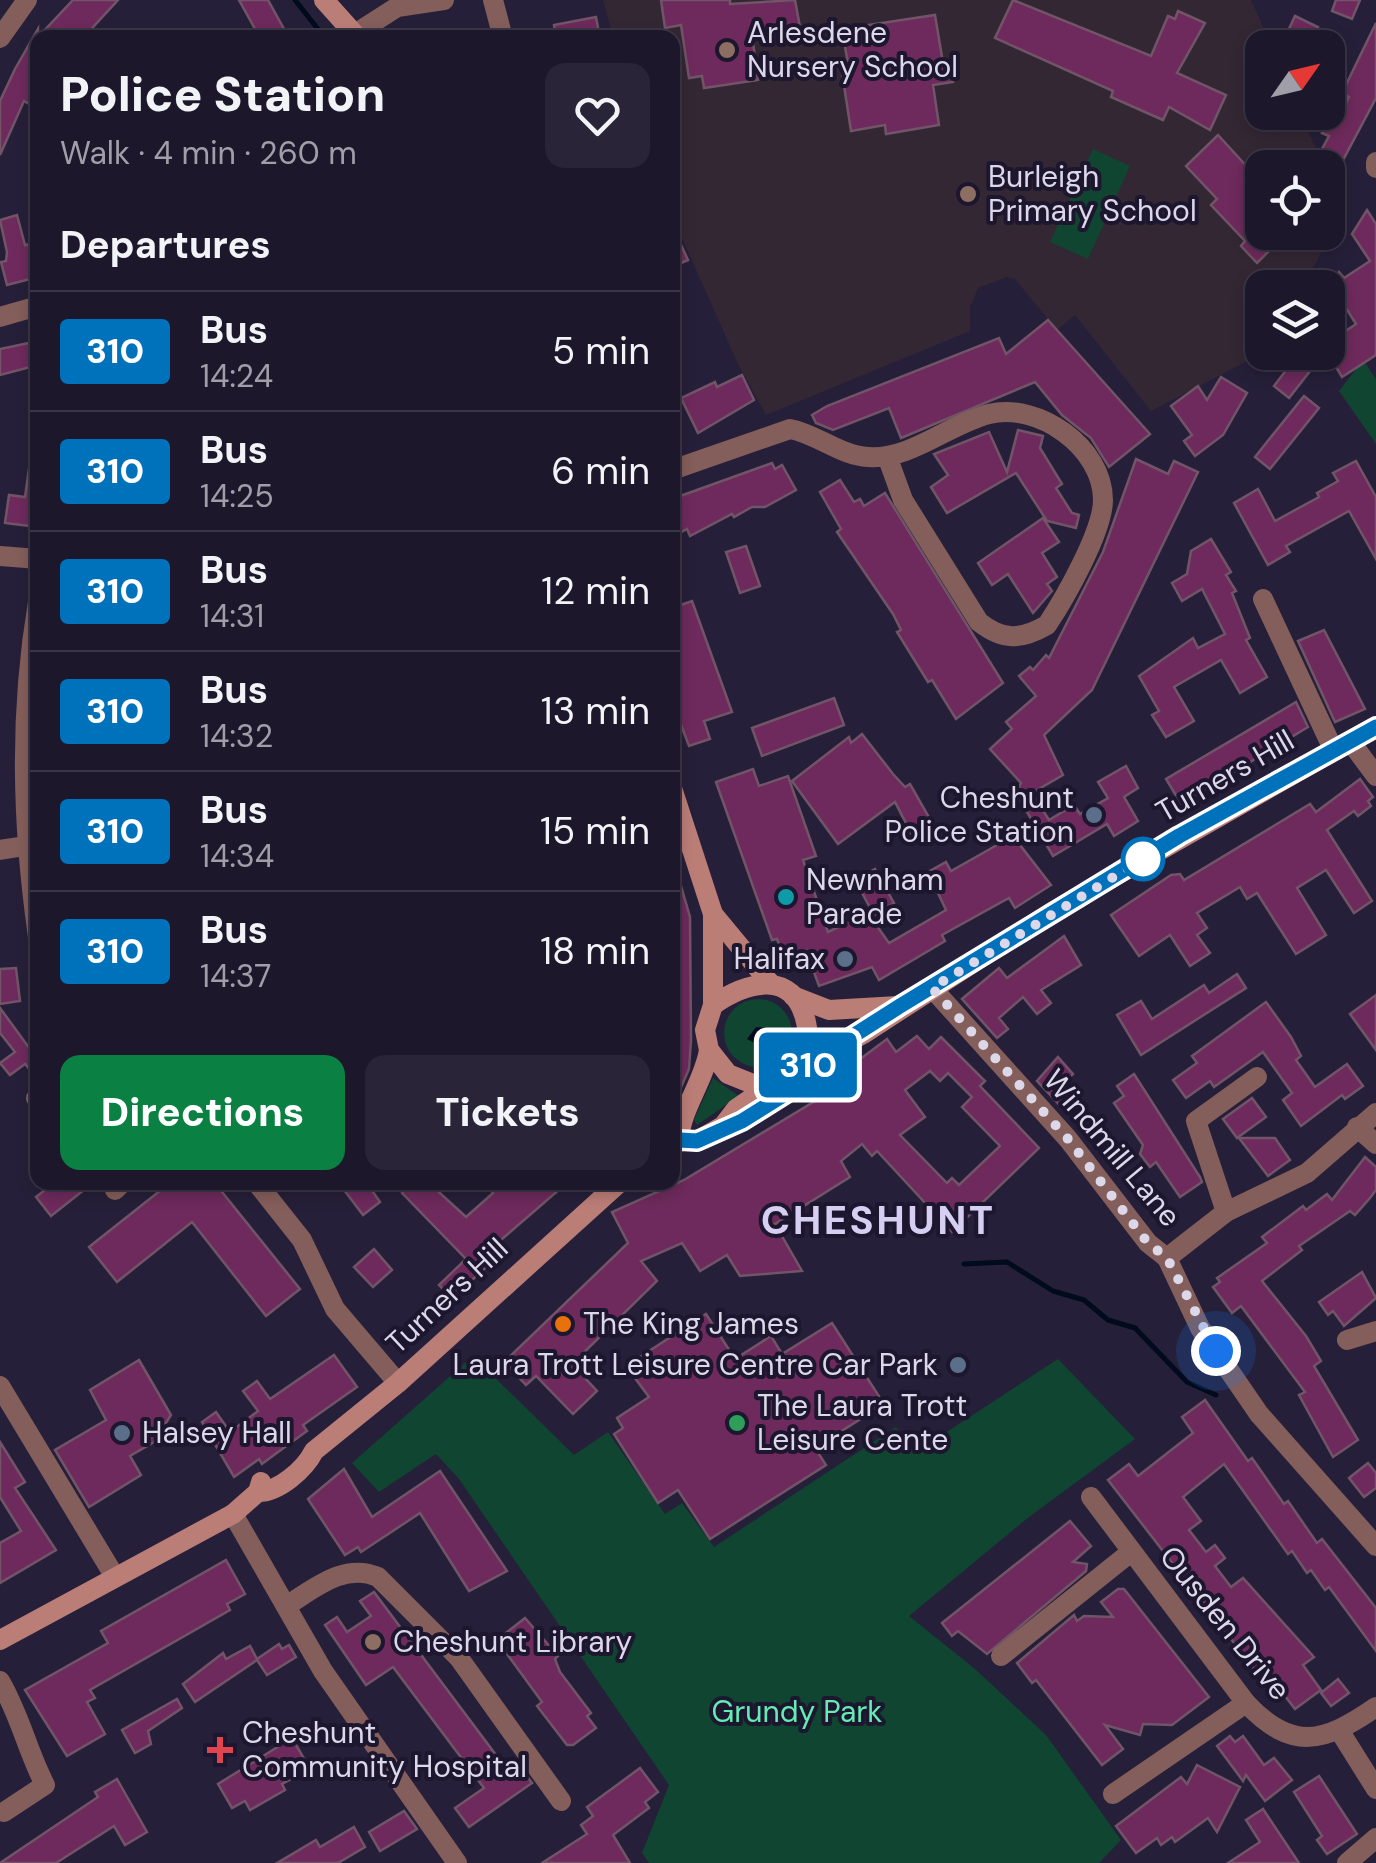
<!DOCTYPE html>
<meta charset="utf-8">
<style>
:root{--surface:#1c172b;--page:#292437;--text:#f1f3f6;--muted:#a09fa9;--line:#3a3647;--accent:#0b8043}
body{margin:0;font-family:"DM Sans",sans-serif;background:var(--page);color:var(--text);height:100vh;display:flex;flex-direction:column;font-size:38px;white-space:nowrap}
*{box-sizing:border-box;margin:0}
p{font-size:32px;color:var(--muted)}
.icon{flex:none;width:55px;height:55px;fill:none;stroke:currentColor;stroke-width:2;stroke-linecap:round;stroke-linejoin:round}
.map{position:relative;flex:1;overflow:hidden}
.sheet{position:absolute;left:30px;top:30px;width:650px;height:1160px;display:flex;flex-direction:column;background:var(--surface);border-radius:20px;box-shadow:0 5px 15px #0003,0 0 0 2px var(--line)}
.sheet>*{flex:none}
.badge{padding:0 20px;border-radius:8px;font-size:35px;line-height:65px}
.needle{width:65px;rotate:56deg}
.tools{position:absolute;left:1245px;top:30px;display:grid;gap:20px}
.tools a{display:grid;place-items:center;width:100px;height:100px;border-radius:20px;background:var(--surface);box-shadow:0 5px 15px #0003,0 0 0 2px var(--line);font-size:50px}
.you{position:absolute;width:50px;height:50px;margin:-25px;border:8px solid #fff;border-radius:50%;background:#1a73e8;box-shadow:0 0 0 15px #1a73e833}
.map>.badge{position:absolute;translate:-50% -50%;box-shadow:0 0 0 5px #fff}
h2{padding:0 30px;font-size:38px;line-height:90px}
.round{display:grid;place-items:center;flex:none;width:105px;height:105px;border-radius:20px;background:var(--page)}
.head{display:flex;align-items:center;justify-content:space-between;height:170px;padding:0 30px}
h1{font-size:48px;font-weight:800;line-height:75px}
.action{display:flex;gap:20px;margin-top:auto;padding:20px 30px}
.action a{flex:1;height:115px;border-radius:20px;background:var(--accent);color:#fff;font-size:40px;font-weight:800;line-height:115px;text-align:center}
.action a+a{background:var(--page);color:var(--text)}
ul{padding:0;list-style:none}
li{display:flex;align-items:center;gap:30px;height:120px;padding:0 30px;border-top:2px solid var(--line)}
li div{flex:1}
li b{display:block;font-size:38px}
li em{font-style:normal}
li .badge{min-width:110px;font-weight:700;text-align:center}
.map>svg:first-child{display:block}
</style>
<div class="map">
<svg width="1376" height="1863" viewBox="0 0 1376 1863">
<rect width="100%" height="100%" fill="#261f39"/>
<path fill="#332734" d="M603 0H1251L1272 47 1262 48V112L1300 113 1324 167 1262 168V232H1328V176L1343 212 1303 287 1262 288 1263 353 1151 411 1075 315 1057 330 1015 279 1007 277 978 288 970 307V331L766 415 738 364 673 218 672 38 613 37Z"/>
<g fill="#0f4531">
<path d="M1093 149 1130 166 1088 259 1050 242Z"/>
<path d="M1363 360 1376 379V444L1339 391Z"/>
<circle cx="758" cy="1033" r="34"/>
<path d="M713 1078 739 1096 697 1125 694 1120Z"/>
<path d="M473 1356 574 1455 608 1432 665 1514 682 1503 714 1547 896 1427 915 1453 1058 1359 1135 1439 1029 1517 909 1616 974 1668 1046 1735 1121 1840 1099 1863H649L642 1853 669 1785 459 1479 436 1454 379 1492 352 1463Z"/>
</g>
<path fill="#000b1d" d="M756 1027 768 1028 772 1036 767 1045 778 1053 773 1063 763 1064 762 1047 747 1039Z"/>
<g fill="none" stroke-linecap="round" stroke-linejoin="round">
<g stroke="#000b1d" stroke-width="5">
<path d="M295 0 321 33"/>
<path d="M964 1264 1007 1262 1053 1291 1084 1300 1108 1320 1135 1328 1187 1382 1216 1395"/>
</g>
</g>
<g fill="#6e2a5c" stroke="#715467" stroke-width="2.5" fill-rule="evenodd">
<path d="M73 0H118L83 38H38V109L24 101 0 155V101L15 69 38 29V37Z"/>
<path d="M239 0H268L289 38H260Z"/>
<path d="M661 0H730V4L795 0 800 27 752 35 758 80 704 88 702 76 689 78 681 25 665 28Z"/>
<path d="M1013 0 1151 56 1168 16 1175 19 1178 11 1205 23 1177 73 1226 95 1210 130 1169 107 1163 120 1111 97 1113 91 995 38Z"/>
<path d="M1336 0H1360L1352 19 1332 11Z"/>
<path d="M935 15 943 63 950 62 953 82 933 85 939 125 886 134 885 125 851 131 841 66 848 64 842 29Z"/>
<path d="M1295 16 1318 27 1312 40 1308 38 1303 48H1280Z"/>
<path d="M596 17 600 38H556L554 25Z"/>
<path d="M1376 23V98L1343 160 1322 149 1329 136 1322 133 1328 121 1335 124 1349 97 1342 93Z"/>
<path d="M1218 135 1261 182 1256 186 1262 192V232H1288L1257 263 1241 246 1245 241 1211 205 1217 199 1186 166Z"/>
<path d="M1367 210 1376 224V355L1342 377 1328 354V343L1356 324 1329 281 1339 272 1344 278 1370 261 1352 234Z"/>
<path d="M17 215 25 245 32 244 38 277 7 285 1 262 6 261 7 252 0 220Z"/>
<path d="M672 225 688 260 672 267Z"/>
<path d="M1048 320 1150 434 1109 467 1091 438 1062 415 1035 382 901 438 889 408 833 430 816 423 812 415 827 406 999 338 1006 354Z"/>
<path d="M38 341V365L0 375V349Z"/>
<path d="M1300 352H1325L1289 398 1274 386Z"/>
<path d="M742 375 754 400 698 433 681 398 715 382 717 387Z"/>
<path d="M1221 377 1247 393 1223 435 1195 456 1184 441 1192 435 1171 406 1198 386 1207 400Z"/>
<path d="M1304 396 1319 408 1270 469 1255 457Z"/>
<path d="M1018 430 1043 436 1040 448 1062 484 1056 488 1072 513 1079 515 1076 528 1047 521 1016 473 947 513 931 487 948 475 934 454 989 432 1007 472Z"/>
<path d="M1136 459 1168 474 1174 461 1198 472 1092 690 1044 735 1063 775 1032 793 1049 820 1074 805 1080 814 1108 798 1098 782 1126 766 1138 788 1124 797 1138 821 1114 836 1107 824 1053 856 1020 800 1011 806 1021 783 990 749 1012 729 1006 722 1036 696 1019 676 1030 667 1033 670 1046 655 1049 658 1103 552Z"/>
<path d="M1356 461 1376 497V559L1349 511 1286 546 1290 552 1268 565 1234 503 1258 489 1275 521 1319 497 1317 493 1338 481 1333 473Z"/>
<path d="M772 463 775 469 782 465 796 490 765 507H752L734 517 732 514 690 536 687 529 672 537V499Z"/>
<path d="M29 469H38V527L5 523 9 495 25 497Z"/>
<path d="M840 480 854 502 860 499 864 506 885 493 1003 683 956 719 932 680 928 682 897 632 901 630 893 614 837 532 841 529 820 492Z"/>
<path d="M1043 518 1059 542 1042 553 1057 577 1047 584 1052 591 1033 613 1008 574 992 585 978 563Z"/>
<path d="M1211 539 1231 572 1226 575 1236 591 1232 593 1250 638 1246 640 1267 677 1240 693 1221 660 1174 687 1194 721 1166 737 1152 715 1159 711 1139 676 1193 638 1198 648 1225 634 1202 589 1182 601 1172 583 1187 574 1191 551Z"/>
<path d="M746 546 760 586 740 593 726 552Z"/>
<path d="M692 601 732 712 704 721 710 739 689 746 672 701V608Z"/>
<path d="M1324 630 1365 709 1335 722 1298 641Z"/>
<path d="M834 698 844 725 762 756 752 728Z"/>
<path d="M1296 702 1308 727 1181 804 1166 779Z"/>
<path d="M862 734 893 774 905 787 910 784 935 828 914 839 895 802 838 844 792 781 849 737 851 743Z"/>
<path d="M753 769 759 786 788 776 816 856 803 860 828 932 868 913 889 943 946 910 928 872 946 862 951 871 1013 836 1051 885 1015 908 1009 898 942 935 945 941 879 980 872 967 819 986 806 950 784 958 777 939 772 940 716 782Z"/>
<path d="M1360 779 1373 797 1368 801 1371 806 1358 816 1354 811 1327 830 1372 901 1354 913 1326 870 1297 888 1326 935 1296 954 1257 893 1247 899 1240 887 1197 913 1207 928 1197 935 1210 953 1190 966 1170 935 1139 956 1111 915 1171 875 1180 874 1184 880 1310 804 1316 812Z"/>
<path d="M875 869 894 903 874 915 855 880Z"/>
<path d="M677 872 690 917 691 1040 689 1069 672 1108V873Z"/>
<path d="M1064 936 1081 965 1041 990 1051 1003 1037 1014 1023 997 999 1018 1008 1029 997 1038 962 999 999 968 1007 978Z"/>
<path d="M16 968 20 1001 0 1004V969Z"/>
<path d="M1237 974 1246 988 1141 1055 1117 1015 1141 1001 1152 1019 1204 985 1209 993Z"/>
<path d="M1376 995V1050L1350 1014Z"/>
<path d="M1266 1002 1291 1037 1301 1056 1296 1060 1315 1087 1347 1064 1363 1086 1345 1099 1342 1095 1301 1126 1283 1100 1292 1093 1263 1052 1214 1087 1210 1081 1186 1098 1173 1080 1197 1063 1192 1056Z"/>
<path d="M0 1008 30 1049 38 1043V1079L25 1064 10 1075 0 1063 15 1052 0 1033Z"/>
<path d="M917 1036 929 1049 941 1037 985 1081 980 1086 1039 1148 952 1232 877 1151 872 1156 862 1144 841 1161 850 1177 775 1224 802 1271 740 1276 727 1255 700 1271 682 1243 641 1261 657 1281 572 1364 597 1391 573 1414 536 1376 526 1385 504 1362 628 1243 612 1212 684 1180 825 1095 820 1089 887 1039 896 1052ZM930 1071 940 1081 948 1073 972 1097 962 1107 1000 1146 959 1185 952 1178 947 1183 900 1135 925 1117 905 1090Z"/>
<path d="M1058 1057 1073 1074 1061 1086 1078 1104 1068 1114 1037 1081Z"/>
<path d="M1134 1074 1200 1177 1202 1182 1180 1197 1156 1162 1150 1167 1140 1154 1143 1145 1114 1103 1124 1096 1117 1086Z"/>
<path d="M1252 1098 1266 1117 1237 1138 1223 1119Z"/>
<path d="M1239 1138H1275L1290 1160 1268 1176Z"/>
<path d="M1365 1157 1376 1167V1190L1370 1198 1355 1215 1350 1211 1299 1246 1302 1250 1262 1281 1306 1336 1321 1361 1314 1366 1358 1440 1333 1457 1299 1395 1305 1392 1241 1306 1232 1313 1213 1287 1220 1282 1217 1278 1267 1243 1262 1237 1303 1206 1306 1210 1327 1194 1332 1200Z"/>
<path d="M55 1182H94L51 1216 36 1197Z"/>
<path d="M171 1182H214L300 1289 266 1316 192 1222 117 1282 89 1247Z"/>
<path d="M338 1182H366L380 1202 363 1215Z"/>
<path d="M412 1182H428L466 1217 493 1193 484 1182H568L494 1246 502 1253 452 1298 439 1285 466 1259 402 1193Z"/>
<path d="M374 1249 392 1270 373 1287 354 1267Z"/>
<path d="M1362 1272 1376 1298 1344 1326 1333 1311 1328 1315 1319 1302Z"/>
<path d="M706 1314 735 1359 771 1336 782 1354 832 1323 884 1404 815 1448 826 1465 710 1539 678 1490 658 1503 614 1434 623 1428 617 1418 649 1397 626 1366Z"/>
<path d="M334 1355 357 1387 303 1425 307 1431 274 1455 262 1464 259 1459 234 1477 202 1422 216 1412 230 1432 258 1411 243 1391 257 1381 270 1399Z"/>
<path d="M139 1360 171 1415 154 1442 130 1456 141 1475 89 1507 55 1450 106 1420 90 1390Z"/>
<path d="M1205 1400 1248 1461 1252 1458 1284 1504 1288 1501 1317 1543 1322 1539 1376 1608V1651L1329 1587 1325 1590 1311 1570 1307 1573 1292 1551 1288 1554 1224 1464 1183 1497 1201 1521 1189 1530 1206 1552 1215 1545 1225 1558 1215 1566 1231 1587 1243 1578 1314 1657 1303 1665 1321 1690 1295 1709 1268 1674 1262 1679 1108 1480 1129 1464 1138 1476 1193 1433 1182 1417Z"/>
<path d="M0 1442 25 1482 15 1488 56 1550 0 1583V1543L21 1531 0 1497Z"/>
<path d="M1368 1463 1376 1473V1488L1364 1497 1349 1478Z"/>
<path d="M344 1469 372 1517 440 1471 507 1571 469 1591 420 1513 361 1552 358 1547 345 1555 308 1499Z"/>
<path d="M1070 1521 1091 1546 1073 1562 1087 1564 1086 1571 987 1654 958 1631 952 1636 942 1623Z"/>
<path d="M226 1560 245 1594 227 1604 230 1610 90 1690 95 1698 87 1702 105 1734 67 1756 25 1690 108 1643 101 1631Z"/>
<path d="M1118 1589H1124L1209 1697 1172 1725 1143 1724 1140 1735 1105 1725 1123 1749 1102 1765 1036 1680 1032 1683 1017 1663 1074 1615 1077 1621 1084 1616 1113 1617 1101 1602Z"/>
<path d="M374 1592 508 1771 518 1764 532 1783 469 1827 455 1808 484 1788 393 1667 366 1685 325 1625 337 1617 347 1632 371 1616 360 1601Z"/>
<path d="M525 1618 558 1656 555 1659 560 1672 591 1713 587 1716 596 1728 573 1745H567L537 1706 542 1702 504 1650 510 1646 502 1636Z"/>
<path d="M279 1644 282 1649 289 1645 296 1657 267 1675 257 1660 195 1702 183 1684 223 1653 226 1659 250 1646 257 1659Z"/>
<path d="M1338 1679 1349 1693 1331 1706 1321 1693Z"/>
<path d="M177 1699 182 1708 148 1731 151 1744 135 1753 122 1730Z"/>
<path d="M1230 1736 1235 1742 1243 1736 1264 1765 1274 1758 1292 1780 1265 1801 1246 1775 1243 1781 1217 1746Z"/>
<path d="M292 1738 310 1769 282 1784 285 1790 250 1810 245 1801 232 1808 218 1784Z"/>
<path d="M1197 1765 1240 1787 1217 1832 1208 1818 1175 1842 1172 1837 1161 1845 1157 1838 1136 1853 1116 1826 1181 1777 1187 1784Z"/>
<path d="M640 1768 658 1792 645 1802 649 1808 613 1835 630 1863H542L587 1834 581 1825 593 1816 587 1807Z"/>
<path d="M1319 1776 1357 1834 1327 1854 1317 1840 1322 1836 1294 1792Z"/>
<path d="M117 1779 147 1832 125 1845 114 1826 56 1863H0L98 1797 95 1792Z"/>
<path d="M1263 1809 1299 1863H1228L1260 1842 1246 1820Z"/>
<path d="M404 1811 417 1829 380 1851 369 1832Z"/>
<path d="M354 1827 365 1847 338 1863H277L316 1840 320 1847Z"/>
</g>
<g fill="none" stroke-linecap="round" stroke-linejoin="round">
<g stroke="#845e5a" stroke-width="20">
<path d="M493 0 503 38"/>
<path d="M355 34 397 7 444 0"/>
<path d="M0 38 27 0"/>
<path d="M1376 162V168"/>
<path d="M0 317 38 306"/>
<path d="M672 470 790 429C817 434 841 456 868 457 911 460 949 424 989 414 1038 402 1103 447 1103 500 1103 531 1065 598 1047 625 1021 640 1003 641 979 622L903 500 887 456"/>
<path d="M0 556 38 559"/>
<path d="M1263 599 1333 749"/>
<path d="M38 602C19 715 22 824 38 937"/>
<path d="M1350 741 1376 776"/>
<path d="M0 850 25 846"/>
<path d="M932 988 1068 1139 1148 1243 1167 1258 1200 1328 1259 1414 1376 1546"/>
<path d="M36 1098 38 1097"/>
<path d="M1357 1127 1376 1144"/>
<path d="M256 1182 302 1240 335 1309 398 1383"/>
<path d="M115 1190 123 1182"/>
<path d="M1226 1212 1196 1121 1257 1077"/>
<path d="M1167 1258 1226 1212 1307 1173 1376 1113"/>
<path d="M1347 1340 1376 1331"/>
<path d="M0 1386 115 1577"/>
<path d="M1091 1497 1246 1703C1292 1752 1324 1743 1376 1707"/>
<path d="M233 1514 323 1671 457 1863"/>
<path d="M286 1606C314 1589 344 1562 378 1577L459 1658 561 1801"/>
<path d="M1001 1656 1131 1552"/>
<path d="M0 1681C20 1715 27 1750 45 1785L4 1812"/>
<path d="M1339 1730 1376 1789"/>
<path d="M1113 1794 1246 1703"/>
<path d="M1347 1863 1376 1838"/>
</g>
<g stroke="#bb7e77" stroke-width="20">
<path d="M324 0 358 38"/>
<path d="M672 788 713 914V1005L705 1030 709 1050 728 1074 753 1084H772"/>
<path d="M713 914 770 983"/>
<path d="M793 996 829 1010 898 1006"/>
<path d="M713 1005C746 982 794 968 806 1022 810 1037 803 1054 801 1069"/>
<path d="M679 1140C681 1108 704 1082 709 1050"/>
<path d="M672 1144 679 1140 697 1141 723 1126 736 1109 772 1084 863 1034 1052 912 1376 727"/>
<path d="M258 1492C279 1492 305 1469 314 1451L398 1383 620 1182"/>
<path d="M0 1640 233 1514 258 1492 261 1482"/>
</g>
</g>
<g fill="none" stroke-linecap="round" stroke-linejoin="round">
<g stroke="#fff" stroke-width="22">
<path id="line" d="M672 1145 680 1140 697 1141 742 1121 790 1091 801 1069 900 1006 1179 836 1376 727"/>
</g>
<use href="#line" stroke="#0072bc" stroke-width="15"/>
<path stroke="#dcd8e9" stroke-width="10" stroke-dasharray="0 18" d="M1143 859 932 988 1068 1139 1148 1243 1167 1258 1216 1351"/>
</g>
<g fill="#8d6e63" stroke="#1d162f" stroke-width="4">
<circle cx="727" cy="50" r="10"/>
<circle cx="968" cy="194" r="10"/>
<circle cx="373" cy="1642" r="10"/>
</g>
<g fill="#5c6f8a" stroke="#1d162f" stroke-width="4">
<circle cx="1094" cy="815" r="10"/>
<circle cx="845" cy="959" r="10"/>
<circle cx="958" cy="1365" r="10"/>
<circle cx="122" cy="1433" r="10"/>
</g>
<circle fill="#fff" stroke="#0072bc" stroke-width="5" cx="1143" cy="859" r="20"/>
<circle fill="#0f9aa8" stroke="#1d162f" stroke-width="4" cx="786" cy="897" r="10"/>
<circle fill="#e8710a" stroke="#1d162f" stroke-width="4" cx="563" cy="1324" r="10"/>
<circle fill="#2e9e5b" stroke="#1d162f" stroke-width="4" cx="737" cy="1423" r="10"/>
<path fill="#e0444e" stroke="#1d162f" stroke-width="4" d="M215 1735h10v10h10v10h-10v10h-10v-10h-10v-10h10z"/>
<g text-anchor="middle" stroke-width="8" stroke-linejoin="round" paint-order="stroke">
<g font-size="30" fill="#dcd8e9" stroke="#1d162f" text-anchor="start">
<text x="747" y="43">Arlesdene<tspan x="747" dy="34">Nursery School</tspan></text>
<text x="988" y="187">Burleigh<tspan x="988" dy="34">Primary School</tspan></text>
<text x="1074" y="808" text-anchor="end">Cheshunt<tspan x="1074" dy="34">Police Station</tspan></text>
<text x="806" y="890">Newnham<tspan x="806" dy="34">Parade</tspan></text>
<text x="825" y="969" text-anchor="end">Halifax</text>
<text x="583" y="1334">The King James</text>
<text x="938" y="1375" text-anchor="end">Laura Trott Leisure Centre Car Park</text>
<text x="757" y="1416">The Laura Trott<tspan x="757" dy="34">Leisure Cente</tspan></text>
<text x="142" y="1443">Halsey Hall</text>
<text x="393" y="1652">Cheshunt Library</text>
<text x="242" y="1743">Cheshunt<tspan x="242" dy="34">Community Hospital</tspan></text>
</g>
<g font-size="30" fill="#dcd8e9" stroke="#1d162f">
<text transform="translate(1225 776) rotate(-30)" y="10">Turners Hill</text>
<text transform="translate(1112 1148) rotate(50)" y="10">Windmill Lane</text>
<text transform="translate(447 1296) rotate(-43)" y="10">Turners Hill</text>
<text transform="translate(1225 1623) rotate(51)" y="10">Ousden Drive</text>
</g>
<g font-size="30" fill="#63edb5" stroke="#1d162f">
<text x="797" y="1722">Grundy Park</text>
</g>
<g font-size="40" font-weight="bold" letter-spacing="2.5" fill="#d7cff2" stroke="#1d162f">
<text x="878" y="1234">CHESHUNT</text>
</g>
</g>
</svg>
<div class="tools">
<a><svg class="needle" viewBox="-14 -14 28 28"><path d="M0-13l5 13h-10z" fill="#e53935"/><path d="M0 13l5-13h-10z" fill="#a09fa9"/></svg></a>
<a><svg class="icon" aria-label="locate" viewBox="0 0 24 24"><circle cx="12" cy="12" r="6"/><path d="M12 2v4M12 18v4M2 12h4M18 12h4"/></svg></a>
<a><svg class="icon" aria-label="layers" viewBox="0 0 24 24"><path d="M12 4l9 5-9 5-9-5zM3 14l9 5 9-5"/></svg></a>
</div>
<div class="you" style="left:1216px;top:1351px"></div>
<b class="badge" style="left:808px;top:1065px;background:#0072bc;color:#fff">310</b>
<section class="sheet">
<div class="head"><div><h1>Police Station</h1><p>Walk · 4 min · 260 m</p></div><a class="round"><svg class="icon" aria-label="heart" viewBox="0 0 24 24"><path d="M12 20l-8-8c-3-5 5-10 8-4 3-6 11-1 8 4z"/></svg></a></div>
<h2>Departures</h2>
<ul>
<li><span class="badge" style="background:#0072bc;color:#fff">310</span><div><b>Bus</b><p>14:24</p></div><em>5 min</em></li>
<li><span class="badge" style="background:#0072bc;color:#fff">310</span><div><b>Bus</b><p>14:25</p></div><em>6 min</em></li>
<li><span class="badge" style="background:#0072bc;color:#fff">310</span><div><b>Bus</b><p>14:31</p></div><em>12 min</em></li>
<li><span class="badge" style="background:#0072bc;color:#fff">310</span><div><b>Bus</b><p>14:32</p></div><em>13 min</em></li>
<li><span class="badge" style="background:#0072bc;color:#fff">310</span><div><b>Bus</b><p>14:34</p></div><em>15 min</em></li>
<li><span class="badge" style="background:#0072bc;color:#fff">310</span><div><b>Bus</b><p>14:37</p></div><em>18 min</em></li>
</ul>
<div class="action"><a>Directions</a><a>Tickets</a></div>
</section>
</div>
